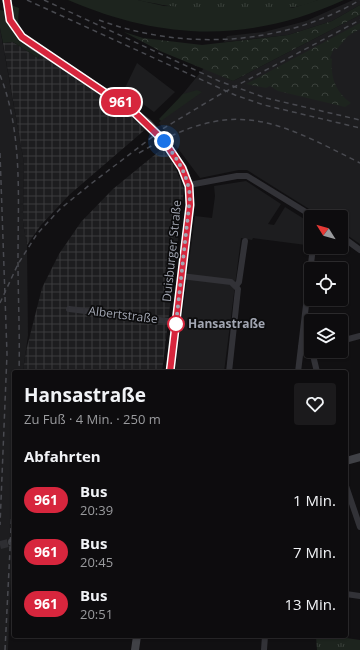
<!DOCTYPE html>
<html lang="de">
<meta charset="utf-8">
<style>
:root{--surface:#0d0c0e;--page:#1b1a1c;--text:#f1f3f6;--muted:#9a9b9e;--line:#2d2c2e}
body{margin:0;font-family:"Open Sans",sans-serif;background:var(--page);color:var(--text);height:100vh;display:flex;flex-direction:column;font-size:15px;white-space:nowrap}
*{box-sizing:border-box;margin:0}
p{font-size:13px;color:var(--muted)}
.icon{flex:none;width:22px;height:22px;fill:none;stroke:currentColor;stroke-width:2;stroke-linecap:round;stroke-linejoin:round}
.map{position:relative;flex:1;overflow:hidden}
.details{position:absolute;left:12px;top:370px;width:336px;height:268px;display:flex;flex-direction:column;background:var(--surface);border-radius:4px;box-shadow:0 1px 3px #0004,0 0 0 1px var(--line)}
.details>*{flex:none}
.badge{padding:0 8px;border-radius:13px;font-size:14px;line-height:26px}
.needle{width:26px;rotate:307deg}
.buttons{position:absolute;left:304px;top:210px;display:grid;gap:8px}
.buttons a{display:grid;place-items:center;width:44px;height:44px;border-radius:4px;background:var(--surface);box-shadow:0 1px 3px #0004,0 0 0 1px var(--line);font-size:20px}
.you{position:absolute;width:20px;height:20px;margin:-10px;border:3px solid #fff;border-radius:50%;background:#1a73e8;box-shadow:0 0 0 6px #1a73e833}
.map>.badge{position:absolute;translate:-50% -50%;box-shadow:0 0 0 2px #fff}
h2{padding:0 12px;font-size:15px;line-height:36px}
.round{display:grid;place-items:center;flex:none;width:42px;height:42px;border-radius:4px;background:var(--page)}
.head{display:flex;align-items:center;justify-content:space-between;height:68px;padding:0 12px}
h1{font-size:19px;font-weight:700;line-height:30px}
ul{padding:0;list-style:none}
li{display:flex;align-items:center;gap:12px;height:52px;padding:0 12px}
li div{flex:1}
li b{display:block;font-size:15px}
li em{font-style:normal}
li .badge{min-width:44px;font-weight:700;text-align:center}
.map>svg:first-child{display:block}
</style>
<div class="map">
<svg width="360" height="650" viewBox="0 0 360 650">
<defs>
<pattern id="industrial-grid" width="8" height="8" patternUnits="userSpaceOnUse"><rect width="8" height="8" fill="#1d1d1f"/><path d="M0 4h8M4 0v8" fill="none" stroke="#3b3b3d"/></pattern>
<pattern id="forest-crowns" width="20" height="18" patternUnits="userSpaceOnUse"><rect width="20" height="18" fill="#1d241e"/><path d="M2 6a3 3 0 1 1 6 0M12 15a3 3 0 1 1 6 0" fill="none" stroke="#3b413c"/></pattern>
<pattern id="park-tufts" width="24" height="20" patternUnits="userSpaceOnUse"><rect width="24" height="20" fill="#1d241e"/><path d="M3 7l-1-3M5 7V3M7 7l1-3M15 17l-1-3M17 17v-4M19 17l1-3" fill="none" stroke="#3b413c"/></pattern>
</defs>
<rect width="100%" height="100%" fill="#111012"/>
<g fill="#1d1d1f">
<path d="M353 0H360V5L332 21 288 35 224 42 227 36 264 32 306 21Z"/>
<path d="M360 15V244L341 231V217H322L247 170H239L200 178 159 123 204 68 233 81Z"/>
<path d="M0 28 24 163 23 222 27 245 28 335 23 372H14V511L8 650H0Z"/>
<path d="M137 63 175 92 154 112 124 90Z"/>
<path d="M246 181 281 204 268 224 274 225 285 207 309 222 306 245 253 238 252 240 241 238 224 372H175L195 216 212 218 215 196 214 186Z"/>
</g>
<g fill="url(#industrial-grid)">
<path d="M13 42 38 58 40 52 98 87 148 127 69 195 41 225 27 245 23 222 24 163 3 43Z"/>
<path d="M163 148 175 167 184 189 162 372H23L26 351 42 288 59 254 81 222 113 189Z"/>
</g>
<g fill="#1d241e">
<path d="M68 0H138L164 6 292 8 318 0H344C249 43 164 41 68 0Z"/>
<path d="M5 3 19 8 18 22 23 32 142 113 140 116 40 52 38 58 13 42 3 43 0 28V10L6 11Z"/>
<path d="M197 90 202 92 161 121 159 119 183 94Z"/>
</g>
<g fill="url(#forest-crowns)">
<path d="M360 5V15L233 81 160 51 124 32 143 38 202 45 288 35 332 21Z"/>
<path d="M360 23V29L348 36 337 49 334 48 330 58 332 59C330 77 336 93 351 103L345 107 278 91 270 86 266 88 246 84Z"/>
</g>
<g fill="url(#park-tufts)">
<path d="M138 0H318C273 19 185 11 138 0Z"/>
<path d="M316 636H332L360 640V650H317Z"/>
</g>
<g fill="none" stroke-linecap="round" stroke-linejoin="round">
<path stroke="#2e2e32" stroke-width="8" stroke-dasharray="8 4" stroke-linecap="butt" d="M0 545 12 542"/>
<g stroke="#323237" stroke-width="6">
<path d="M189 185 237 176H247L314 217"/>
<path d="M341 236 360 250"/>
<path d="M181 276 231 282 238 289 229 372"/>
<path d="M236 286 239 282 245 241"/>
<path d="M69 309 176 322"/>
<path d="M341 341 360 336"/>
<path d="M301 347 311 348"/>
<path d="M312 351 317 372"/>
<path d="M298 372 313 247"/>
<path d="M346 486 360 527"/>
<path d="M346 594 360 596"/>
<path d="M264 650 265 636"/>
</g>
<g stroke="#404146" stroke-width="8">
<path d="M6 0 11 20 22 37 33 46 122 103 148 123 164 141 183 168 189 185 190 205 170 372"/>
<path d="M346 461 360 457"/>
<path d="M12 542H14"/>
<path d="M135 650 137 636"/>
</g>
<g stroke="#494a50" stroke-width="1.5" stroke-dasharray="5 4" stroke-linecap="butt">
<path d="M27 0 235 95 264 105 360 128"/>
<path d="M44 0 219 81 266 98 360 120"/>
<path d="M99 20C183 51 282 46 360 0"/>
<path d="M0 75C23 133 18 198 18 259 18 297 20 334 19 372"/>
<path d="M0 153 7 354 0 525"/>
<path d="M139 153C232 98 270 117 360 163"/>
<path d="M0 303 18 264 37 234 60 209 92 183 164 128 219 95 360 20"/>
<path d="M5 650 14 469"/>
</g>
</g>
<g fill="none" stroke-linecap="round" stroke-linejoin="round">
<g stroke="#fff" stroke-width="9">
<path id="line" d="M7 0 10 20 22 37 135 113 164 141 182 168 189 186 190 205 170 372"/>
</g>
<use href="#line" stroke="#d7263d" stroke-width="6"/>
<path stroke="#a2a6b2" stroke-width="4" stroke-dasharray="0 7.2" d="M164 141C177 159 188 174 190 197L176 324"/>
</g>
<circle fill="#fff" stroke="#d7263d" stroke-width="2" cx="176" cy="324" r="8"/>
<g text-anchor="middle" stroke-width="3.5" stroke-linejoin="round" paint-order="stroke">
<g font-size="12" fill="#a2a6b2" stroke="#0c0c0d">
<text transform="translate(172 251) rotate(-84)" y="4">Duisburger Straße</text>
<text transform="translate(123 315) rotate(7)" y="4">Albertstraße</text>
</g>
<g font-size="12" font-weight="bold" fill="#a2a6b2" stroke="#0c0c0d" text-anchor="start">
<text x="188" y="328">Hansastraße</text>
</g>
</g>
</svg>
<div class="buttons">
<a><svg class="needle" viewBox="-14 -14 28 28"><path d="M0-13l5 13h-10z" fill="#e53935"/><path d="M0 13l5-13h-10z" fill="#9a9b9e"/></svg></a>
<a><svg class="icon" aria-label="locate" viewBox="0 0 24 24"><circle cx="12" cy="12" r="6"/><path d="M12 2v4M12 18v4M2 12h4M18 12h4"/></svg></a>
<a><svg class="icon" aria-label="layers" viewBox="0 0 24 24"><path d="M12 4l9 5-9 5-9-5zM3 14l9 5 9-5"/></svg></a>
</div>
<div class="you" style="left:164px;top:141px"></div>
<b class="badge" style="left:121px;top:102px;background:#d7263d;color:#fff">961</b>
<section class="details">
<div class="head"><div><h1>Hansastraße</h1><p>Zu Fuß · 4 Min. · 250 m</p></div><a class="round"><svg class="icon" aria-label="heart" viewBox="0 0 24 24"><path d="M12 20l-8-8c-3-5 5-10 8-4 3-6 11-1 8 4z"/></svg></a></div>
<h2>Abfahrten</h2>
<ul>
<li><span class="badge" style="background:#d7263d;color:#fff">961</span><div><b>Bus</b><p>20:39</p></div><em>1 Min.</em></li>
<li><span class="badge" style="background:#d7263d;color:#fff">961</span><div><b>Bus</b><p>20:45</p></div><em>7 Min.</em></li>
<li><span class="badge" style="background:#d7263d;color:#fff">961</span><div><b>Bus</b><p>20:51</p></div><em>13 Min.</em></li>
</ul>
</section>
</div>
